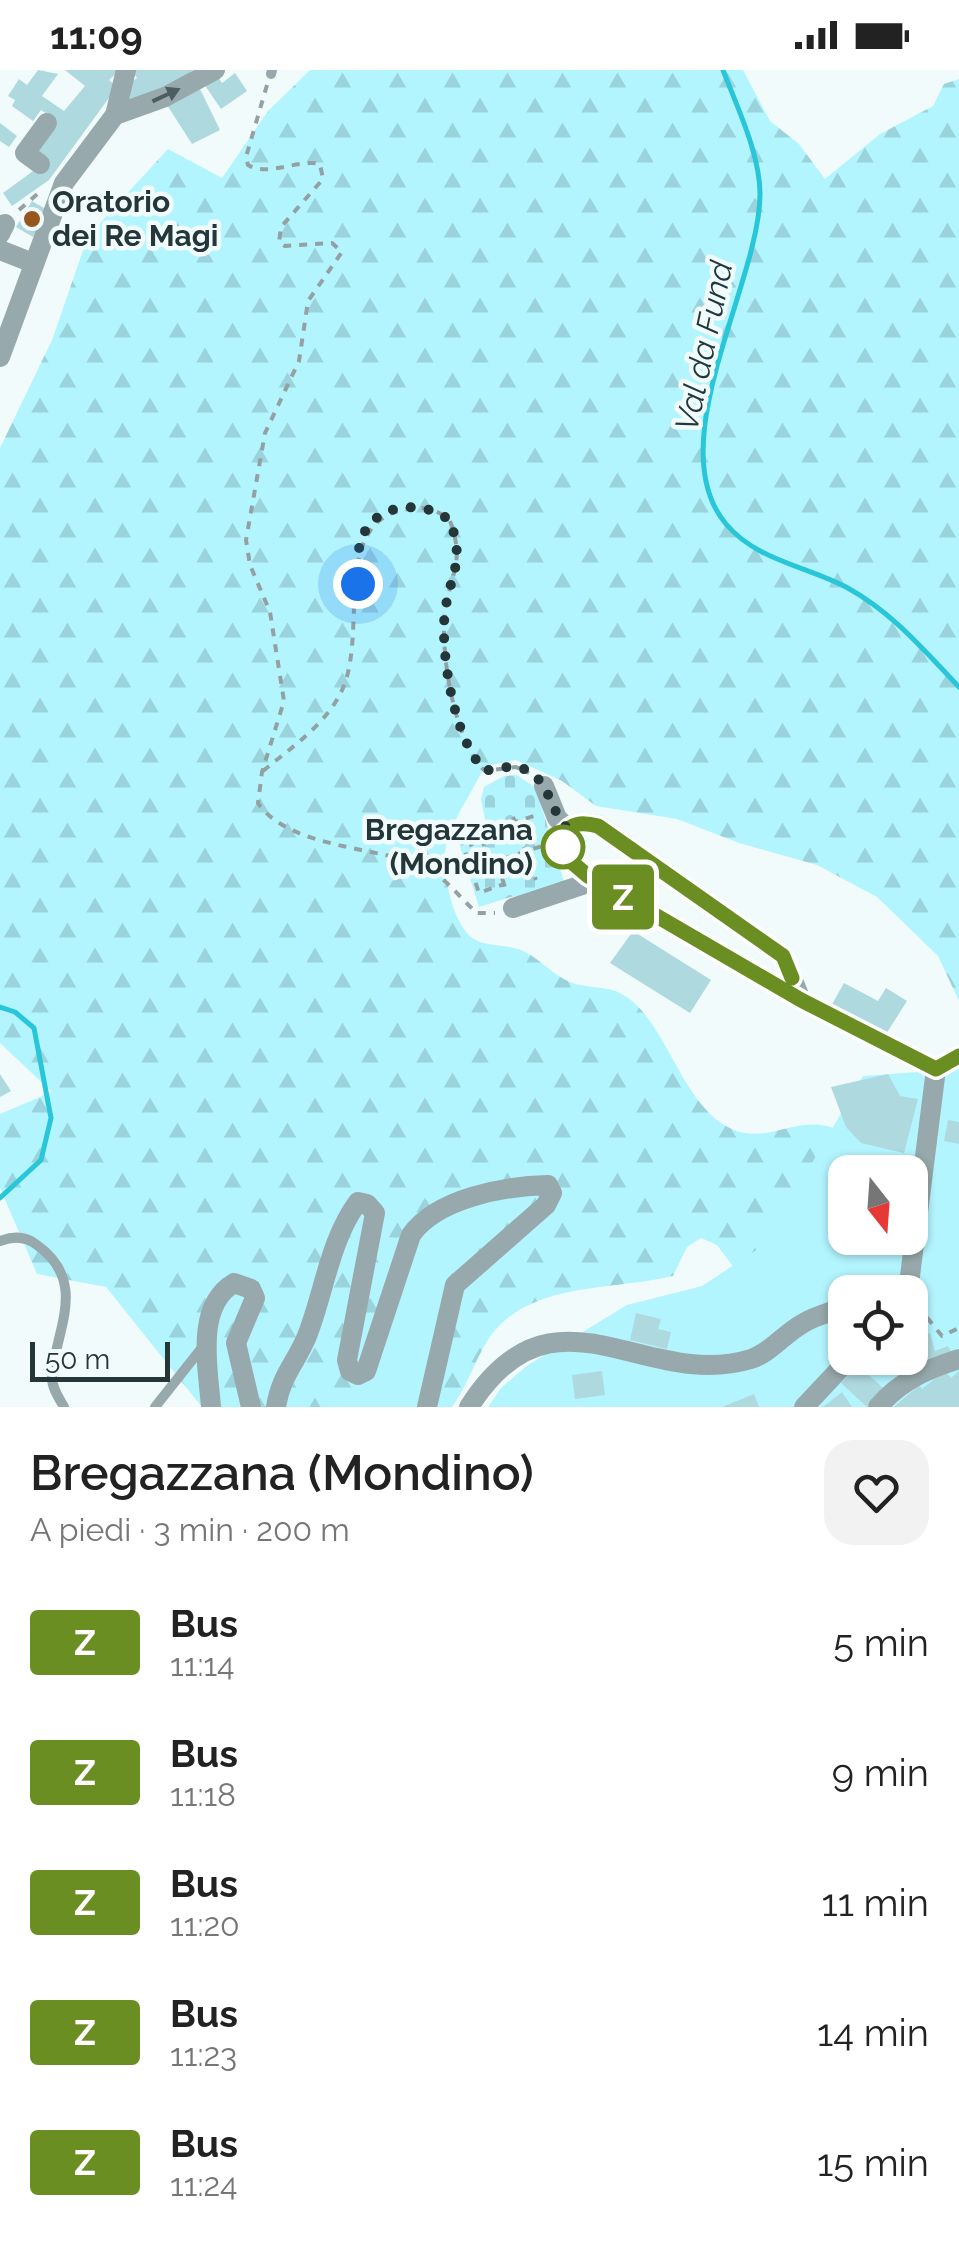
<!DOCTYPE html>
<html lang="it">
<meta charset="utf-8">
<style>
:root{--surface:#fff;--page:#f2f2f2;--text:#222;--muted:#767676}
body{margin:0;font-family:Raleway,sans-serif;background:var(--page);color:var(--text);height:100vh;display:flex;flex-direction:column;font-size:38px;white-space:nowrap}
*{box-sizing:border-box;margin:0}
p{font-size:32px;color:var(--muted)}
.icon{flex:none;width:55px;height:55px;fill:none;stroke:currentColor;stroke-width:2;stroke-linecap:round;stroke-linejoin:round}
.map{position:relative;height:1337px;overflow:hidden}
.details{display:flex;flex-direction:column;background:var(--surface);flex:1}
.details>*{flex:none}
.badge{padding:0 20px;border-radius:8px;font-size:35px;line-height:65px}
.needle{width:65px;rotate:163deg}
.buttons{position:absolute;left:828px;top:1085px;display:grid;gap:20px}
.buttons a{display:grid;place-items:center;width:100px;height:100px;border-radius:20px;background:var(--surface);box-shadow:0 2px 8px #0004;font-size:50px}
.scale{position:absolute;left:30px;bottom:25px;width:140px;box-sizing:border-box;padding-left:10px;border:5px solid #253639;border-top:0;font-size:28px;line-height:35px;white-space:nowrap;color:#253639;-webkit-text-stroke:8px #f2fbfc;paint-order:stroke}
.you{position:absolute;width:50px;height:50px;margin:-25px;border:8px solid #fff;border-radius:50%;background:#1a73e8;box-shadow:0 0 0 15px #1a73e833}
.map>.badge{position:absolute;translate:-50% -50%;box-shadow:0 0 0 5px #fff}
.round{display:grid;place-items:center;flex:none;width:105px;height:105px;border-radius:30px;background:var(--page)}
.overview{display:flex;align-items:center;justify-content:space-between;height:170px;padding:0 30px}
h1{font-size:48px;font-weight:600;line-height:75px}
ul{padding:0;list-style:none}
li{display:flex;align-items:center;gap:30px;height:130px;padding:0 30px}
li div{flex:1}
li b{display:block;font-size:38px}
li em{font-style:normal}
li .badge{min-width:110px;font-weight:700;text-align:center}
.status{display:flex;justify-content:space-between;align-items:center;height:70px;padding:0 50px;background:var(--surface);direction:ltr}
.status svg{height:28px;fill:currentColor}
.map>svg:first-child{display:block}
</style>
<div class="status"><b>11:09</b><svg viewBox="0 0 49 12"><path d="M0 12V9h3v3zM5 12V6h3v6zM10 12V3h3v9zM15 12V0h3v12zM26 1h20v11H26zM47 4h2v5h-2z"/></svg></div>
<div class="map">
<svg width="959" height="1337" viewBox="0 0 959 1337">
<defs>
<pattern id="forest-firs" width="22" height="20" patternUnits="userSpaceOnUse" patternTransform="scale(2.5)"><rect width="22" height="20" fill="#b3f5ff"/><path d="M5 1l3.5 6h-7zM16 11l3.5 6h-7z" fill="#9ad3db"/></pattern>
<pattern id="cemetery-stones" width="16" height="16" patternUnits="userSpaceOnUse" patternTransform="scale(2.5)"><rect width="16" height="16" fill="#b3f5ff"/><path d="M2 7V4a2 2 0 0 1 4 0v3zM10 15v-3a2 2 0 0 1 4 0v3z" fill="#9ad3db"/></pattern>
</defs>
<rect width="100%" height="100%" fill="#f2fbfc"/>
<path fill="url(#forest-firs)" d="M310 0H743L770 51 799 74 825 109 880 64 933 36 944 14 959 9V931L938 886 877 827 817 795 739 773 677 749 596 736 562 711 516 690 485 696C473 720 455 746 447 771 440 796 452 856 474 869 488 877 503 874 518 879 539 886 554 908 576 914 599 920 612 914 632 931 670 963 685 1040 734 1060 772 1075 802 1039 844 1063L845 1168 959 1187 737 1202 717 1175 701 1168 687 1177 673 1206C616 1220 541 1212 498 1257 478 1278 470 1313 452 1337H202L106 1217 37 1204 0 1118V1044L52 1022 0 973V378L52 270 88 166 168 79 222 108 268 41Z"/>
<path fill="url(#cemetery-stones)" d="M517 705 536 718 565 815 518 831 514 826 479 837 456 764 486 755 481 729 484 717 504 706Z"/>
<g fill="#b3f5ff" fill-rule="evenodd">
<path d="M959 999V1337H488L501 1318 528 1295 627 1235 702 1216 764 1175 863 1006ZM845 1102H910V1168H845ZM845 1222H910V1288H845Z"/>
<path d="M514 1119 529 1125 527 1135 454 1176 438 1215 433 1282 411 1337H343L370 1309 413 1189 438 1153 466 1136Z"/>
</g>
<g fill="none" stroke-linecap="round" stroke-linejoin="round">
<g stroke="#29c6d9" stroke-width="5">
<path d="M723 0C737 37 760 84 760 124 760 213 659 375 726 454 756 490 806 496 846 517 892 542 923 579 959 617"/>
<path d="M0 937 15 942 34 958 51 1048 41 1090 0 1128"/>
</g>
</g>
<g fill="#aed9df">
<path d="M38 0 58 4 42 26 64 41 85 16 65 0H120L109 10 117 17 49 110 12 136 3 123 36 99 32 84 57 51 41 40 33 51 12 36 15 30 8 26 19 9 27 15Z"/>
<path d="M131 0H193L163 21 126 35 122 19 137 8Z"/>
<path d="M235 3 247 21 221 39 204 14 217 6 222 13Z"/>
<path d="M200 19 220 60 192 74 167 35Z"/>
<path d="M0 53 17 66 9 77 0 71Z"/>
<path d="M32 131 49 141 33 167 16 157Z"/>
<path d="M633 861 711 910 690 943 610 893Z"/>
<path d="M844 913 878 931 886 918 907 931 886 964 831 936Z"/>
<path d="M0 1004 11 1021 0 1027Z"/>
<path d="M888 1004 900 1026 918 1029 904 1083 861 1073 846 1057 831 1017Z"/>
<path d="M948 1050 959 1052V1074L944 1071Z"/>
<path d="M636 1243 661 1249 658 1259 671 1262 667 1279 630 1270Z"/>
<path d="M930 1263 935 1281 948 1276 954 1287 924 1296 922 1290 904 1295 901 1288H910V1271Z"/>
<path d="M858 1295 884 1319 867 1337 841 1313Z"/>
<path d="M602 1301 605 1325 575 1329 572 1305Z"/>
<path d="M945 1301 951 1308 959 1301V1337H894L919 1315 922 1319Z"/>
<path d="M842 1322 852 1337H823Z"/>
<path d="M754 1324 759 1337H722Z"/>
</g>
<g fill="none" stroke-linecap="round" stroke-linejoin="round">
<g stroke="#94a1a2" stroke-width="4" stroke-dasharray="8 8" stroke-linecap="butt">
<path d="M267 15 246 87 248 95C269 107 296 89 320 94L323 109 281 157 279 172 285 176 332 173 342 182 308 231 299 291 265 363 246 470 250 495 270 542 284 631 262 702 258 733C288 778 378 777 424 796 443 805 461 829 477 843H495"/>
<path d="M19 140 42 120"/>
<path d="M263 701C292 677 328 653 343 618 368 559 330 450 408 439 425 436 437 439 450 451 464 490 453 499 446 535 438 575 454 673 485 701L516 697 529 703"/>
<path d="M513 747 536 810"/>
<path d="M480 763 537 745"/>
<path d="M469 769 479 797"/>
<path d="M503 789 545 775"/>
<path d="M504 814 497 792 490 793 480 763 461 769 479 823 504 814 507 823"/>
<path d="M917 1235 942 1266 959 1258"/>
</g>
<g stroke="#97a9ac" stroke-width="10">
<path d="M271 4 272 0"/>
<path d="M0 1171C13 1166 26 1166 37 1175 90 1213 54 1262 52 1308 52 1318 59 1328 64 1337"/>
<path d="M155 1337 204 1275"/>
</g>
<g stroke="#97a9ac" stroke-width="20">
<path d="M115 45 126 0"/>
<path d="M40 94 25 83 47 53"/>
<path d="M0 164 5 154"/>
<path d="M0 180 33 193"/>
<path d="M0 287 64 113 115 45 165 27 215 0"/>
<path d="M544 716 557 748 567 758"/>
<path d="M513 838 582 815 588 806"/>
<path d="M801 930 783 886 598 755C583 752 571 751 562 766L568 789 588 806 801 930 936 999"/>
<path d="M936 999 959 986"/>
<path d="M878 1222 910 1214"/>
<path d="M908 1222 936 999"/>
<path d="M211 1337C208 1298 195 1236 234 1213L251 1219 255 1228 236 1273 251 1337"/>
<path d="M276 1337C281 1305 296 1293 307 1266 324 1223 330 1169 358 1132L367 1134 375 1143 347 1290 350 1301 358 1305 366 1301 411 1165C437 1128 505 1116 548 1115L552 1123 546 1135 455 1215 427 1337"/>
<path d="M469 1337C554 1203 643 1322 751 1289 770 1283 784 1264 802 1254 814 1246 831 1242 845 1237"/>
<path d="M804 1337 850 1288"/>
<path d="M878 1337C900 1311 927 1299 959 1289"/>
</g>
</g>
<defs><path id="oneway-solid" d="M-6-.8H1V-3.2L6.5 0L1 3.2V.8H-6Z" transform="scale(2.5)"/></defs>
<use fill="#4d5e61" href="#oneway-solid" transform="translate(166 25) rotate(-25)"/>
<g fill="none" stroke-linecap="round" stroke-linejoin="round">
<g stroke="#fff" stroke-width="22">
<path id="line" d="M792 908 783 886 598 756C583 752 571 752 562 766L568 789 588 806 801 930 936 999 959 986"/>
</g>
<use href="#line" stroke="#6b8e23" stroke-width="15"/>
<path stroke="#253639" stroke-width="10" stroke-dasharray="0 18" d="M358 514C357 494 356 469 371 453 390 432 430 433 450 451 464 490 453 499 446 535 438 575 454 673 485 700 496 701 507 695 517 697 550 704 548 739 567 758L563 777"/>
</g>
<circle fill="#96571e" stroke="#f2fbfc" stroke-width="4" cx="32" cy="149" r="10"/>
<circle fill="#fff" stroke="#6b8e23" stroke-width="5" cx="563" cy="777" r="20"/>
<g text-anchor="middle" stroke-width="9" stroke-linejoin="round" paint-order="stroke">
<g font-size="30" font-weight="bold" fill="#253639" stroke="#f2fbfc" text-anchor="start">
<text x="52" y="142">Oratorio<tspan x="52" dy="34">dei Re Magi</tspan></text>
</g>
<g font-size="30" font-weight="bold" fill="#253639" stroke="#f2fbfc" text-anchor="end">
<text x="533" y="770">Bregazzana<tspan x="533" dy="34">(Mondino)</tspan></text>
</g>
<g font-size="32" font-style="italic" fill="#1f383b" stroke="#f2fbfc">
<text transform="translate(704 276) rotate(-78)" y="11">Val da Fund</text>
</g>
</g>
</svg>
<div class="buttons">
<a><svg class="needle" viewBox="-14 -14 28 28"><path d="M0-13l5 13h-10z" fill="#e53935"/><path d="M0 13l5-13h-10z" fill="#767676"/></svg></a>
<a><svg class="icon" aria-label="locate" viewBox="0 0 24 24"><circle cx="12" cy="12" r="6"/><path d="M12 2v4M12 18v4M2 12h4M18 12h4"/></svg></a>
</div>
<div class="scale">50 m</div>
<div class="you" style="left:358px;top:514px"></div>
<b class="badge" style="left:623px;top:827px;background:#6b8e23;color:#fff">Z</b>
</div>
<section class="details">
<div class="overview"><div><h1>Bregazzana (Mondino)</h1><p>A piedi · 3 min · 200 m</p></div><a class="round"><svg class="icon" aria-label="heart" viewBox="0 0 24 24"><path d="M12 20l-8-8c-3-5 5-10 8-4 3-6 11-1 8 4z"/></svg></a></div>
<ul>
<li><span class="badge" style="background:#6b8e23;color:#fff">Z</span><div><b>Bus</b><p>11:14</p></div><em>5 min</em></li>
<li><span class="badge" style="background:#6b8e23;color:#fff">Z</span><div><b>Bus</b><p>11:18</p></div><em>9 min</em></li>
<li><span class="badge" style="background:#6b8e23;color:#fff">Z</span><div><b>Bus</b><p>11:20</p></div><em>11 min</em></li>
<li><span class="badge" style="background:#6b8e23;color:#fff">Z</span><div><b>Bus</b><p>11:23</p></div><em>14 min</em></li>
<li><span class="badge" style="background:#6b8e23;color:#fff">Z</span><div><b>Bus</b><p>11:24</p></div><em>15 min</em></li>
</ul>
</section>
